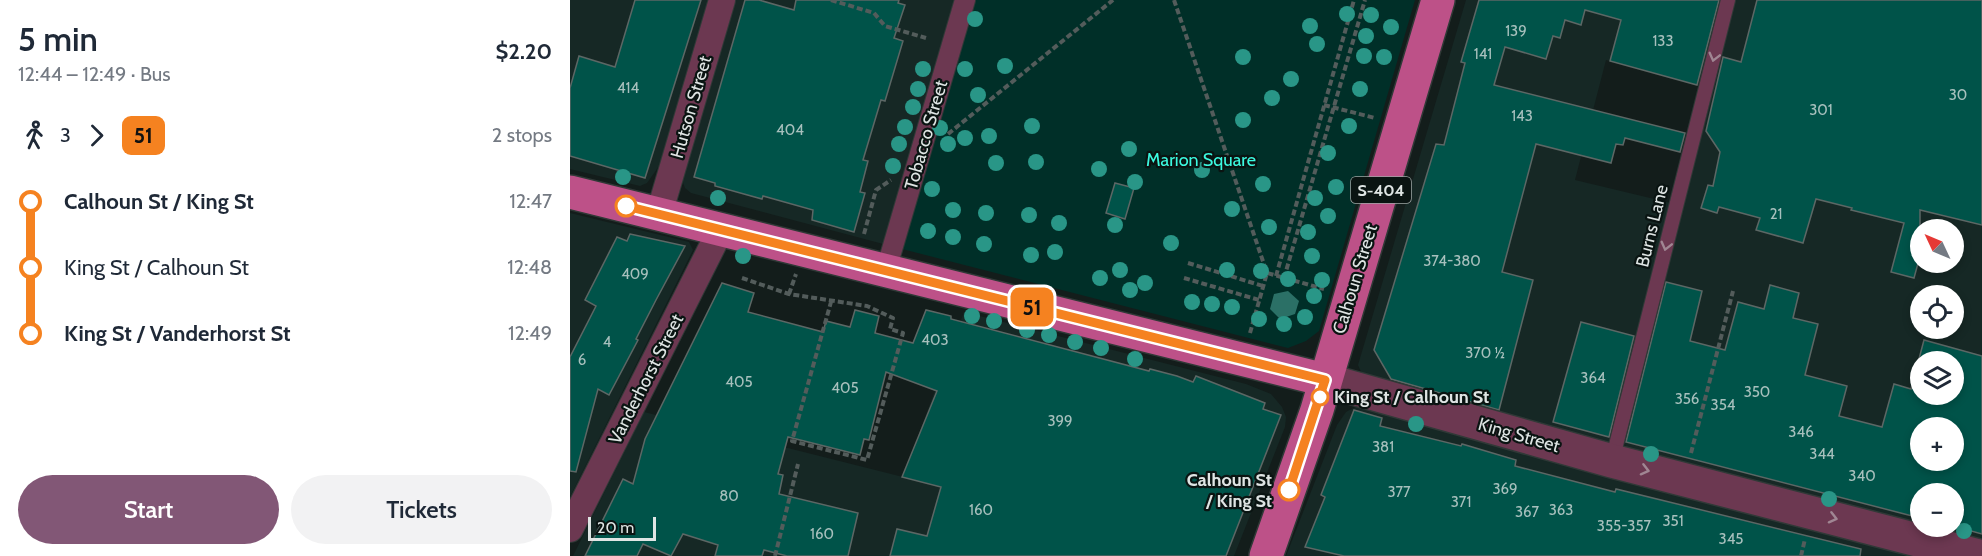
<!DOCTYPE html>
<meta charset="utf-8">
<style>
:root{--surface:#fff;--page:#f2f2f3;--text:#1f2937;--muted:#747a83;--accent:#825776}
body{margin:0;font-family:Cabin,sans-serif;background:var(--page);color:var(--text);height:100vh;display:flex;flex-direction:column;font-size:22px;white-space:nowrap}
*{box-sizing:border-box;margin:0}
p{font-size:20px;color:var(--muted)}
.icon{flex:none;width:33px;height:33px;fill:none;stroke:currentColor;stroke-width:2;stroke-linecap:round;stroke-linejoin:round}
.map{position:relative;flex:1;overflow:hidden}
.details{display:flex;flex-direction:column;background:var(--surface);width:570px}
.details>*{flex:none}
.badge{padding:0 12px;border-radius:9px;font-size:21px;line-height:39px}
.needle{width:39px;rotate:314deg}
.fabs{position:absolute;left:1340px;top:219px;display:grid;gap:12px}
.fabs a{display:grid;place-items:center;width:54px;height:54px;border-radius:50%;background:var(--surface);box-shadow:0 3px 9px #0003;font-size:30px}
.scale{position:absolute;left:18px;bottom:15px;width:68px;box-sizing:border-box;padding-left:6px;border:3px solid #dfe5e4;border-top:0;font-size:16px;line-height:21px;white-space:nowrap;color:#dfe5e4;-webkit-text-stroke:4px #0a1412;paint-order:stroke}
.map>.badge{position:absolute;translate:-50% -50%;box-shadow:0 0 0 3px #fff}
.legs{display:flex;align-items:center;gap:9px;height:66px;padding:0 18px;font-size:20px}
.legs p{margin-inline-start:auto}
.summary{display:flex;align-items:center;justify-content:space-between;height:102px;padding:0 18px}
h1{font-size:33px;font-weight:600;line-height:45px}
.action{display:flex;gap:12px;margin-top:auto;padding:12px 18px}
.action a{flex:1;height:69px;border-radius:36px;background:var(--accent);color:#fff;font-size:24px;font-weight:600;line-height:69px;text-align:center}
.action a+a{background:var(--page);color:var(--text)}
ul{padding:0 18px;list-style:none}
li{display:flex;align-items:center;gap:21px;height:66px;font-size:22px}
li i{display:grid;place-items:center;width:9px;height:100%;margin:0 8px;background:currentColor}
li i::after{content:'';width:15px;height:15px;margin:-8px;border:4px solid;border-radius:50%;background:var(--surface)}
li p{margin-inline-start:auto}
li:first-child i{background:linear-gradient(#0000 50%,currentColor 0)}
li:last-child i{background:linear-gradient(currentColor 50%,#0000 0)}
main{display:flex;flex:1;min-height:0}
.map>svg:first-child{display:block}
</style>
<main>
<section class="details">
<div class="summary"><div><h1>5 min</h1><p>12:44 – 12:49 · Bus</p></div><b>$2.20</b></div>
<div class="legs"><svg class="icon" aria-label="walk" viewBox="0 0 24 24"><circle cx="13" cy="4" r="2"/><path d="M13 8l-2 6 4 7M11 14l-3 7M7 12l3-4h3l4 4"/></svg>3<svg class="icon" aria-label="forward" viewBox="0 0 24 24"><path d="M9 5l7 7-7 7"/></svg><b class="badge" style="background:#f58220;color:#111">51</b><p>2 stops</p></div>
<ul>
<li><i style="color:#f58220"></i><b>Calhoun St / King St</b><p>12:47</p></li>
<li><i style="color:#f58220"></i><span>King St / Calhoun St</span><p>12:48</p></li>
<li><i style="color:#f58220"></i><b>King St / Vanderhorst St</b><p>12:49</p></li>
</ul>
<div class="action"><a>Start</a><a>Tickets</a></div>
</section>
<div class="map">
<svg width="1412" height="556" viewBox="0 0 1412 556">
<rect width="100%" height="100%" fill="#131d1b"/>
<g fill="#162825" fill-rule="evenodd">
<path d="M0 0H139L89 166 77 183 70 186 0 169Z"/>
<path d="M165 0H403L332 249 121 193 115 188 112 180Z"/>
<path d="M896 0H1154L1131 86 1036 60 1005 180 1101 203 1039 446 795 381 788 365Z"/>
<path d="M1165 0H1412V550L1058 452 1053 440ZM1350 230H1383V262H1350ZM1350 296H1383V328H1350ZM1350 362H1383V394H1350ZM1350 428H1383V460H1350ZM1350 494H1383V526H1350Z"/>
<path d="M0 213 119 242 123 250 0 497Z"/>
<path d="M394 312 676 384 701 394 712 407 716 417 715 427 664 556H3L74 412 333 477Z"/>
<path d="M787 406 1345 556H716L767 425 776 412Z"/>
</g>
<path fill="#002f28" d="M403 0H845L749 331 736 341 718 348 332 249Z"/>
<path fill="#2b7066" d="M718 291 729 301 725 314 710 319 700 309 704 294Z"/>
<g fill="#005349" stroke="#5c6765" stroke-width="1.5" fill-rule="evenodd">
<path d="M65 0H131L75 178 0 156V88L9 56 45 67Z"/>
<path d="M175 0H189L224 10 226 0H329L328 3 335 5 324 38 333 41 315 101 311 100 293 160 298 161 290 192 295 193 284 232 242 220 243 210 193 196 192 199 145 186V183L124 177Z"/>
<path d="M909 0H1149L1127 85 1040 61 1051 20 1015 10 1011 25 995 20 990 38 983 36 976 59 935 47 924 85 1115 133 1110 152 1055 138 1053 145 1046 144 1041 163 966 144 932 272 963 280 929 410 821 379 804 350 866 144 874 145 895 63 891 62Z"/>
<path d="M1187 0H1412V225L1350 210V256L1344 278 1321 272 1334 223 1281 210 1282 208 1246 199 1233 243 1186 230 1190 218 1149 207 1147 213 1131 208 1138 185 1143 186 1150 152 1136 131 1153 57 1171 62Z"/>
<path d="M545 183 564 188 555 219 536 213Z"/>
<path d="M60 234 115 246 86 300 66 339 68 340 39 395 28 389 6 472 0 471V357L26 306 15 300 47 237 57 241Z"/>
<path d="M1096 282 1132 291 1120 341 1155 350 1168 302 1194 309 1200 285 1229 293 1223 318 1248 324 1235 375 1277 386 1269 416 1312 427 1324 384 1341 389 1354 340 1412 356V534L1383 526V494H1350V518L1056 442ZM1350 362H1383V394H1350ZM1350 428H1383V460H1350Z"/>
<path d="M152 283 184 293 178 312 253 332 256 321 280 327 285 310 309 316 305 333 343 343 356 310 381 316V319L579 371 580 369 607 376 623 382 626 376 695 403 693 409 711 415 656 556H320L327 529 357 536 371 487 332 477 367 391 316 372 299 440 294 439 290 455 218 437 208 474 213 475 209 494 288 513 278 556H217L194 550 192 556H145L148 545 113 534 101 556 73 544 67 556H15L53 479 63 484 75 439Z"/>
<path d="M1011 322 1064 336 1039 437 983 422Z"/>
<path d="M784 410 812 418 810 426 891 446 892 444 946 460 945 466 1045 492 1046 489 1291 549 1290 556H774L735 547 755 497 751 495Z"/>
</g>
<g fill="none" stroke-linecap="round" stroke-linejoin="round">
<g stroke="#303937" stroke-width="16">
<path id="service" d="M1042 461 1158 0"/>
</g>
<g stroke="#303937" stroke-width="22">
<path id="pedestrian" d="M316 270 395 0"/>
</g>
<g stroke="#303937" stroke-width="28">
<g id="minor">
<path d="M89 214 152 0"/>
<path d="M0 529 151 229"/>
</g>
</g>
<g stroke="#303937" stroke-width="36">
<path id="tertiary" d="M755 380 1042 461 1409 556"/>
</g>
<g stroke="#303937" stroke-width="36">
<g id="primary">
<path d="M0 192 755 380"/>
<path d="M696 556 747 410 868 0"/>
</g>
</g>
<g stroke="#535c5b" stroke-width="4" stroke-dasharray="6 3" stroke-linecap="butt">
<path d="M261 0 304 13 315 26 356 38"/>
<path d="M604 0 697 273"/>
<path d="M754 105 805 118"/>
<path d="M378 134 543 0"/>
<path d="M294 234 306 190 321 180"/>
<path d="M618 263 693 286"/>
<path d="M706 276 784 0"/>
<path d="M172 278 219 294 297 306 323 318 320 329 333 333 297 460 222 441 261 302"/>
<path d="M614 278 689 300"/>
<path d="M714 278 795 0"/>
<path d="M219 294 226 274"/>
<path d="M680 333 697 273 754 289"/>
<path d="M1121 453 1163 291"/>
<path d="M205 556 228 464"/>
<path d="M1231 556 1235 539"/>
</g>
<use href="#service" stroke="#6c3851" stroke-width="14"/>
<use href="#pedestrian" stroke="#6c3851" stroke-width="20"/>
<use href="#minor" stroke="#6c3851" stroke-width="26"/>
<use href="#tertiary" stroke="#6c3851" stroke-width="33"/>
<use href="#primary" stroke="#bd5188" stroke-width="33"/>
</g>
<g fill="#299687">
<circle cx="777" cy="14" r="8"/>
<circle cx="801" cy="15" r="8"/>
<circle cx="405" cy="19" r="8"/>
<circle cx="740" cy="26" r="8"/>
<circle cx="821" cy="27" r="8"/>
<circle cx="796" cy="36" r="8"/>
<circle cx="747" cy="44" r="8"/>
<circle cx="794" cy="56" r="8"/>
<circle cx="673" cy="57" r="8"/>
<circle cx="814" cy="57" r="8"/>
<circle cx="435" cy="66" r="8"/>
<circle cx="353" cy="69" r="8"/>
<circle cx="395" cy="69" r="8"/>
<circle cx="721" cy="79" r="8"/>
<circle cx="348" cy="89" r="8"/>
<circle cx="790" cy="89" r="8"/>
<circle cx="408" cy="95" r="8"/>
<circle cx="702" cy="98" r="8"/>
<circle cx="343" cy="107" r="8"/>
<circle cx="673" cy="120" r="8"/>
<circle cx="462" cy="126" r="8"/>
<circle cx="779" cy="126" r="8"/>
<circle cx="335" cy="127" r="8"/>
<circle cx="370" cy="128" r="8"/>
<circle cx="419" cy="136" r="8"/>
<circle cx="395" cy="138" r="8"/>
<circle cx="329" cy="144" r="8"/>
<circle cx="378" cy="144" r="8"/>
<circle cx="559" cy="149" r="8"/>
<circle cx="758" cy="153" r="8"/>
<circle cx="466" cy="162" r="8"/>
<circle cx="426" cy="163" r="8"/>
<circle cx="323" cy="166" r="8"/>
<circle cx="529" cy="169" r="8"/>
<circle cx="632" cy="170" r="8"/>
<circle cx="53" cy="177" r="8"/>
<circle cx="565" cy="182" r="8"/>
<circle cx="693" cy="184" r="8"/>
<circle cx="766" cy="187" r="8"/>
<circle cx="362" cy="189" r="8"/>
<circle cx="148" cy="198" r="8"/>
<circle cx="745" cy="198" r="8"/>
<circle cx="662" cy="209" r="8"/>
<circle cx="383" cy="210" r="8"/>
<circle cx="416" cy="213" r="8"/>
<circle cx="459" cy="215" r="8"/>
<circle cx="758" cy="216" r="8"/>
<circle cx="489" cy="223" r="8"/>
<circle cx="545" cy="225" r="8"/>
<circle cx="699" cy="227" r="8"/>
<circle cx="358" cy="231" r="8"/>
<circle cx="738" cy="232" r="8"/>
<circle cx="383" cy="237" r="8"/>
<circle cx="601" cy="243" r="8"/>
<circle cx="414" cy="244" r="8"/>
<circle cx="485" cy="252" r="8"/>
<circle cx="461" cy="255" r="8"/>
<circle cx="173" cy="256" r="8"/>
<circle cx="742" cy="256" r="8"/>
<circle cx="550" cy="270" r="8"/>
<circle cx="657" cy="270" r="8"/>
<circle cx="691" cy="271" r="8"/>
<circle cx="530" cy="278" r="8"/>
<circle cx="718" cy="279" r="8"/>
<circle cx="752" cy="280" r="8"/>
<circle cx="575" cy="283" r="8"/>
<circle cx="560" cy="290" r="8"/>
<circle cx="744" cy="296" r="8"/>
<circle cx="622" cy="302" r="8"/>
<circle cx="642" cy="304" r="8"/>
<circle cx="662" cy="307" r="8"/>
<circle cx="402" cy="316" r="8"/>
<circle cx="735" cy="317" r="8"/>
<circle cx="689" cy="319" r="8"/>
<circle cx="424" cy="321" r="8"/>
<circle cx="714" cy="324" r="8"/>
<circle cx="457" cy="330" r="8"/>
<circle cx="479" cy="335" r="8"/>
<circle cx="505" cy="342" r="8"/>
<circle cx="531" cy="348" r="8"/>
<circle cx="565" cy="359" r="8"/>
<circle cx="846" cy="424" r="8"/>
<circle cx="1081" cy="454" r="8"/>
<circle cx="1259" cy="499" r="8"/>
<circle cx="1394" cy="531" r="8"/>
</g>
<defs><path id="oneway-chevron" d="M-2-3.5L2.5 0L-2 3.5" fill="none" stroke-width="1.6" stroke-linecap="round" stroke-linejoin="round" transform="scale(1.5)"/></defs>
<g stroke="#a08693">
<use href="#oneway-chevron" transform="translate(1144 57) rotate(104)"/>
<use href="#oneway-chevron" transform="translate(1096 246) rotate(104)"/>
<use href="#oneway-chevron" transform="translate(1075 470) rotate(14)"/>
<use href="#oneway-chevron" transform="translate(1263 518) rotate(14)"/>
</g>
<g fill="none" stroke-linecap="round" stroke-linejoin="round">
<g stroke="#fff" stroke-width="14">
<path id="line-1" d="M56 206 755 380 719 490"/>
</g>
<use href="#line-1" stroke="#f58220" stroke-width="9"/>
</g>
<g fill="#fff" stroke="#f58220" stroke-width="3">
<circle cx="56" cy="206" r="10"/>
<circle cx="750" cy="397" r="8"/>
<circle cx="719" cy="490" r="10"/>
</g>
<g text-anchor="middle" stroke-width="4.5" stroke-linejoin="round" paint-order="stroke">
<g font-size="15" fill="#a7c0bd">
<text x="946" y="36">139</text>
<text x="1093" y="46">133</text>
<text x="913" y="59">141</text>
<text x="58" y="93">414</text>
<text x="1388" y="100">30</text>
<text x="1251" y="115">301</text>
<text x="952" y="121">143</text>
<text x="220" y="135">404</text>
<text x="1206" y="219">21</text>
<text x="882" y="266">374-380</text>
<text x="65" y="279">409</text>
<text x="365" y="345">403</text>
<text x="37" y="347">4</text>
<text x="915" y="358">370 ½</text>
<text x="12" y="365">6</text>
<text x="1023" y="383">364</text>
<text x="169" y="387">405</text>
<text x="275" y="393">405</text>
<text x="1187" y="397">350</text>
<text x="1117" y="404">356</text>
<text x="1153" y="410">354</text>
<text x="490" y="426">399</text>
<text x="1231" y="437">346</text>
<text x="813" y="452">381</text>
<text x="1252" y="459">344</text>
<text x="1292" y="481">340</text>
<text x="935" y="494">369</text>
<text x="829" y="497">377</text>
<text x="159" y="501">80</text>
<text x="891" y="507">371</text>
<text x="411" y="515">160</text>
<text x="991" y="515">363</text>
<text x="957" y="517">367</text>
<text x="1103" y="526">351</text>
<text x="1054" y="531">355-357</text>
<text x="252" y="539">160</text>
<text x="1161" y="544">345</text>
</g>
<rect fill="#0a1412" stroke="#9fa6a5" stroke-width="1.5" x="781" y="177" width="60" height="26" rx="4.5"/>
<g font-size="16" font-weight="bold" fill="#dfe5e4">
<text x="811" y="196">S-404</text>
</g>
<g font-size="18" fill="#dfe5e4" stroke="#0a1412">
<text transform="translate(121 107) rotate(-74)" y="6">Hutson Street</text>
<text transform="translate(356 135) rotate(-74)" y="6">Tobacco Street</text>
<text transform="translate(1082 226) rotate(-76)" y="6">Burns Lane</text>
<text transform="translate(785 279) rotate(-73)" y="6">Calhoun Street</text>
<text transform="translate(76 379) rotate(-63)" y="6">Vanderhorst Street</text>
<text transform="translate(949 435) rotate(16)" y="6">King Street</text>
</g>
<g font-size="18" fill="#3bf9e0" stroke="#0a1412">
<text x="631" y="166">Marion Square</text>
</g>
<g font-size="18" font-weight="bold" fill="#dfe5e4" stroke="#0a1412" text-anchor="start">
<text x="764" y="403">King St / Calhoun St</text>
<text x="702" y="486" text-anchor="end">Calhoun St<tspan x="702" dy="21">/ King St</tspan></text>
</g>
</g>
</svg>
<div class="fabs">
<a><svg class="needle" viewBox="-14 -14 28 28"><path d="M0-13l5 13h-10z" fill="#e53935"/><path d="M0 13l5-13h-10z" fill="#747a83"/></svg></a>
<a><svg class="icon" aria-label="locate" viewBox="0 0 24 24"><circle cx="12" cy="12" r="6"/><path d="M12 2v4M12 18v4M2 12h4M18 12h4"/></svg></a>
<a><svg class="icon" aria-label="layers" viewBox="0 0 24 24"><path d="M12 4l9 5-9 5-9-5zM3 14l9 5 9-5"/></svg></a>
<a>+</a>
<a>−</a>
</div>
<div class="scale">20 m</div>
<b class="badge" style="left:462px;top:307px;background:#f58220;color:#111">51</b>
</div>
</main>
